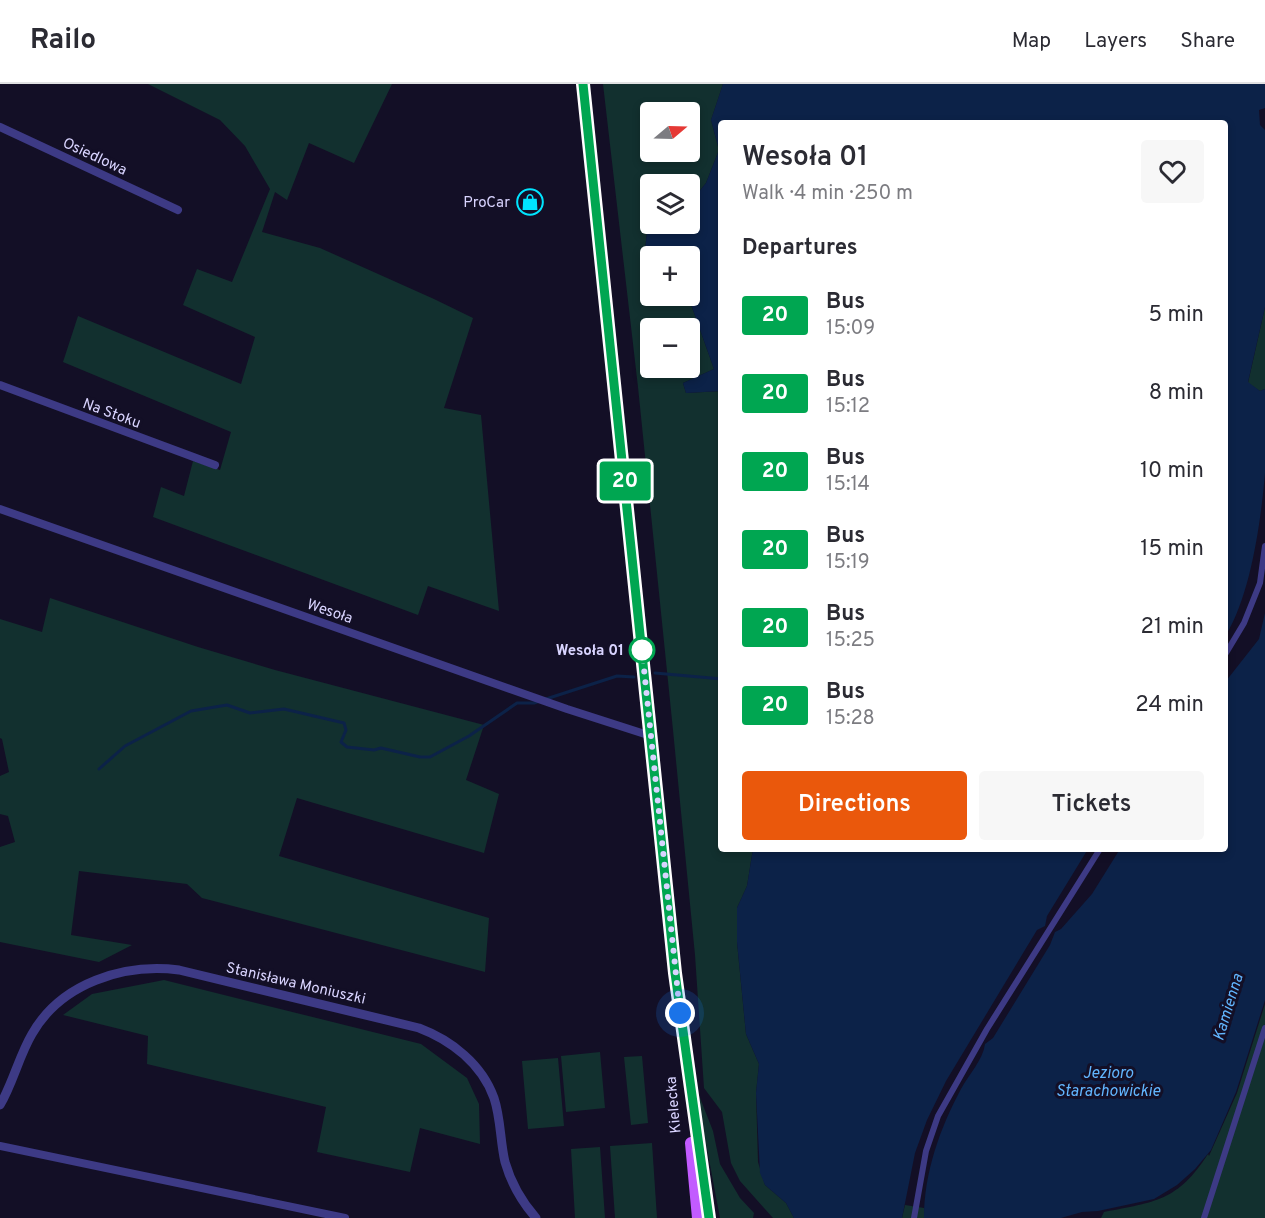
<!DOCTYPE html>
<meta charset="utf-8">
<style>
:root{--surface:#fff;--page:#f7f7f7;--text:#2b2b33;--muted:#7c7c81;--line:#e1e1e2;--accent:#ea580c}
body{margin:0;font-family:Overpass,sans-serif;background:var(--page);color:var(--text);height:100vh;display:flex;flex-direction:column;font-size:22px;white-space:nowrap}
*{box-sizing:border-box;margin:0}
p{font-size:20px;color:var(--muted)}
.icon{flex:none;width:33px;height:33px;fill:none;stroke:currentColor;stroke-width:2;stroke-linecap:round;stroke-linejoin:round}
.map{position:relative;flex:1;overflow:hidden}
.panel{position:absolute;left:718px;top:36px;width:510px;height:732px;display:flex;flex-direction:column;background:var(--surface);border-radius:6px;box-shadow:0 3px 9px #0003}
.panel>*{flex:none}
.badge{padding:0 12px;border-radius:4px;font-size:21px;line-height:39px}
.needle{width:39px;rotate:71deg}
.buttons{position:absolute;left:640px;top:18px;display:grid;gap:12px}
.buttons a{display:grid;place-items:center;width:60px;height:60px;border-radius:6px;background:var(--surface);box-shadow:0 3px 9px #0003;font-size:30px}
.you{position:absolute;width:30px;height:30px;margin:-15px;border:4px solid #fff;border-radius:50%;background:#1a73e8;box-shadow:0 0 0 9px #1a73e833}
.map>.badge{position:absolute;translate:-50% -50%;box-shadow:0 0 0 3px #fff}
h2{padding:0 24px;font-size:22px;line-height:54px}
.round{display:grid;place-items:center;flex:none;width:63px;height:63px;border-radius:6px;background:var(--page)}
.overview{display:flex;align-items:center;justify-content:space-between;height:102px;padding:0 24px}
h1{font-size:28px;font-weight:600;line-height:45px}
.cta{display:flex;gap:12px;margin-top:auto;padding:12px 24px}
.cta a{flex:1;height:69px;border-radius:6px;background:var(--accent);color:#fff;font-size:24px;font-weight:600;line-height:69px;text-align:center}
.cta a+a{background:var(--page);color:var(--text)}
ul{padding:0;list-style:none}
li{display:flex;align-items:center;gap:18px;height:78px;padding:0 24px}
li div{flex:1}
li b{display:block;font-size:22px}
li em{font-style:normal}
li .badge{min-width:66px;font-weight:700;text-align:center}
header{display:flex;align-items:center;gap:36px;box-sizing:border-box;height:84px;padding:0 30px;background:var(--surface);border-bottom:2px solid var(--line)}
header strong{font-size:28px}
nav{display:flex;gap:33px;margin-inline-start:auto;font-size:21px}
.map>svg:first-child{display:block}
</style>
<header>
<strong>Railo</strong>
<nav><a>Map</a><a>Layers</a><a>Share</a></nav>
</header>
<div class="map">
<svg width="1265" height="1134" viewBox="0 0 1265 1134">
<rect width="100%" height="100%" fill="#130f26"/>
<g fill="#12302f" fill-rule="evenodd">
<path d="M148 0H392L354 79 309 59 287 116 275 108 262 148 320 164 434 215 473 234 444 324 481 331 499 527 428 502 418 531 153 433 161 403 184 412 193 377 220 386 231 348 63 278 78 232 241 300 255 253 183 221 197 185 232 198 270 105 245 62 220 36Z"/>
<path d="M603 0H723L711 36 719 66 706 99 690 119V100H651V140H659L647 148 645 166 658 172H651V212H688L714 285 683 299 686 309 721 307 722 765H753L747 802 737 824V858L746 950 759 980 756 1009 758 1078 765 1101 786 1119 794 1134H773L740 1097 731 1079 722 1028 704 1004 695 871 673 646 638 303ZM651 28H690V68H651ZM651 244H690V284H651Z"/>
<path d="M1265 223V305L1260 307 1248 299Z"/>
<path d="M50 514 198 563 275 586 484 641 466 696 499 710 484 769 297 714 279 772 489 834 485 888 202 814 187 800 79 787 71 851 132 861 99 878 0 858V763L15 758 8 732 0 730V692L9 688 2 655 0 654V535L42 548Z"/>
<path d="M164 896 421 960 467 994 479 1020 480 1060 420 1044 410 1088 317 1068 326 1023 147 980 148 952 63 931 92 910Z"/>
<path d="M1265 920V1134H1101L1104 1128C1155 1118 1178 1117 1208 1070L1209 1072 1237 1009Z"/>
<path d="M600 968 605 1024 566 1028 561 972Z"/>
<path d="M642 972 648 1039 631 1041 624 973Z"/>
<path d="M558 974 564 1042 528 1045 522 977Z"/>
<path d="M695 1001 713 1047 720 1080 740 1114 754 1129 753 1134H720Z"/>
<path d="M652 1059 657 1134H615L610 1062Z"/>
<path d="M600 1063 605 1134H575L571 1065Z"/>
<path d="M905 1121 924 1124V1134H902Z"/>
</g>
<g fill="#0c2248">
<path d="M723 0H1265V24L1259 26 1260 41 1265 46V223L1248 298 1260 307 1265 305C1265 333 1265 361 1265 389 1261 436 1251 510 1226 551V39H722L721 307 686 309 683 299 714 285 688 212H690V172H658L645 167 647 148 659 140H690V119L706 99 719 66 711 36Z"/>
<path d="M1265 529V916L1236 1008 1211 1066 1195 1085 1177 1101 1154 1115 1098 1127 1082 1128 1061 1134H924C924 1089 940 1044 961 1005 969 990 983 976 985 960L993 954 1050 861 1055 848 1061 845 1092 810 1120 765H1226V597L1259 555Z"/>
<path d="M753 765H1088L1047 832 1045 842 1037 846 946 997 927 1036 915 1069 902 1134H794L786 1119 765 1101 760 1089 756 1009 759 980 746 950 737 858V824L747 802Z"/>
</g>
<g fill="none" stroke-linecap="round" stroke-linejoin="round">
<g stroke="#0c2248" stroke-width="3">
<path d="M655 589 722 595"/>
<path d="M546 615 617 592 634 593"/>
<path d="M99 685 125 662 191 627 227 621 250 629 284 625 344 639 346 646 341 658 347 663 374 666 381 664 420 673H430L469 652 517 619H534L540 617"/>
</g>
<g stroke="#3d3a85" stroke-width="6">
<path d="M1226 569 1244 539 1260 499 1265 462"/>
<path d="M914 1134 926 1067 938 1032 987 945 1100 765"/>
<path d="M1204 1134 1265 944"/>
</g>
<g stroke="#3d3a85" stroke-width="8">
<path d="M0 43 178 126"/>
<path d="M0 301 215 381"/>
<path d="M0 425 567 625 651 652"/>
<path d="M0 1062 345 1134"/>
</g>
<path stroke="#3d3a85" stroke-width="9" d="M0 1021C13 999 19 972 32 950 61 899 124 879 179 886L419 944C451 956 482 980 494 1014 501 1035 500 1057 505 1078 511 1099 522 1118 536 1134"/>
<g stroke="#c25bff" stroke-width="12">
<path d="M583 0 675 889 709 1134"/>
<path d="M691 1059 698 1134"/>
</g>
</g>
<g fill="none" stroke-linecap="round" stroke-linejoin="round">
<g stroke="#fff" stroke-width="14">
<path id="line" d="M583 0 675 889 709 1134"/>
</g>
<use href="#line" stroke="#00a651" stroke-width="9"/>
<path stroke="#d9d4ff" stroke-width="6" stroke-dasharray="0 10.8" d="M642 566 680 929"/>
</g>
<defs>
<g id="shop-ring" transform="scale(1.35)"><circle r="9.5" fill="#130f26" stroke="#00e5ff" stroke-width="1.5"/><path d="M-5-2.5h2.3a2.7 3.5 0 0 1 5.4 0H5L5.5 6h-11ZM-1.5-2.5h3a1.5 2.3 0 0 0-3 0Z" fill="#00e5ff"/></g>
</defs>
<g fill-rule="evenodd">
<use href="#shop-ring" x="530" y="118"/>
</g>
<circle fill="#fff" stroke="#00a651" stroke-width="3" cx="642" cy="566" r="12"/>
<g text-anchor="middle" stroke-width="6" stroke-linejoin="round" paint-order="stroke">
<g font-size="15" fill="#d9d4ff" stroke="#130f26">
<text transform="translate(95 72) rotate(25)" y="5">Osiedlowa</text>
<text transform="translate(112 329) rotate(20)" y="5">Na Stoku</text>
<text transform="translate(330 527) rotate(19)" y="5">Wesoła</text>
<text transform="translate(296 899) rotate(13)" y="5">Stanisława Moniuszki</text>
<text transform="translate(673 1021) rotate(-95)" y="5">Kielecka</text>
</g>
<g font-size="15" fill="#d9d4ff" stroke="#130f26" text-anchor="end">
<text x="510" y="123">ProCar</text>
</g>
<g font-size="15" font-weight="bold" fill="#d9d4ff" stroke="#130f26" text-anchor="end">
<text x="624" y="571">Wesoła 01</text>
</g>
<g font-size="16" font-style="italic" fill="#62b6ff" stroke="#130f26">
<text transform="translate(1227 923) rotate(-73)" y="6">Kamienna</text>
<text x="1108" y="994">Jezioro<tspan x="1108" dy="18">Starachowickie</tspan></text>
</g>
</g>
</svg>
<div class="buttons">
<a><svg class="needle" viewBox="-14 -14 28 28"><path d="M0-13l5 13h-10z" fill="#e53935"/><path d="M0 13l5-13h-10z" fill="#7c7c81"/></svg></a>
<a><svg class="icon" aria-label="layers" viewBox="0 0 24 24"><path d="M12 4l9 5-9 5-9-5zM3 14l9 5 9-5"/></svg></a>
<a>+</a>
<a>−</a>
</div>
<div class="you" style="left:680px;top:929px"></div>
<b class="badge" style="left:625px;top:397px;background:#00a651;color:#fff">20</b>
<section class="panel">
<div class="overview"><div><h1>Wesoła 01</h1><p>Walk · 4 min · 250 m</p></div><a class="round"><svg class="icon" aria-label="heart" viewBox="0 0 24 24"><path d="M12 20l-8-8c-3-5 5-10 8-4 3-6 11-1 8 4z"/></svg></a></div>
<h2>Departures</h2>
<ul>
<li><span class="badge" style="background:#00a651;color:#fff">20</span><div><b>Bus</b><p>15:09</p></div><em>5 min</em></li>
<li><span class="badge" style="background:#00a651;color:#fff">20</span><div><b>Bus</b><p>15:12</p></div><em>8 min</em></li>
<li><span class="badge" style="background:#00a651;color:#fff">20</span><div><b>Bus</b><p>15:14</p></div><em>10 min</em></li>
<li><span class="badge" style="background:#00a651;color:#fff">20</span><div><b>Bus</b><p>15:19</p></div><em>15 min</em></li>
<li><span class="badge" style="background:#00a651;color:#fff">20</span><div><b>Bus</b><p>15:25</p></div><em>21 min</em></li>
<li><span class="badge" style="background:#00a651;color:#fff">20</span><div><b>Bus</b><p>15:28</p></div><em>24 min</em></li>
</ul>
<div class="cta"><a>Directions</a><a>Tickets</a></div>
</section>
</div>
